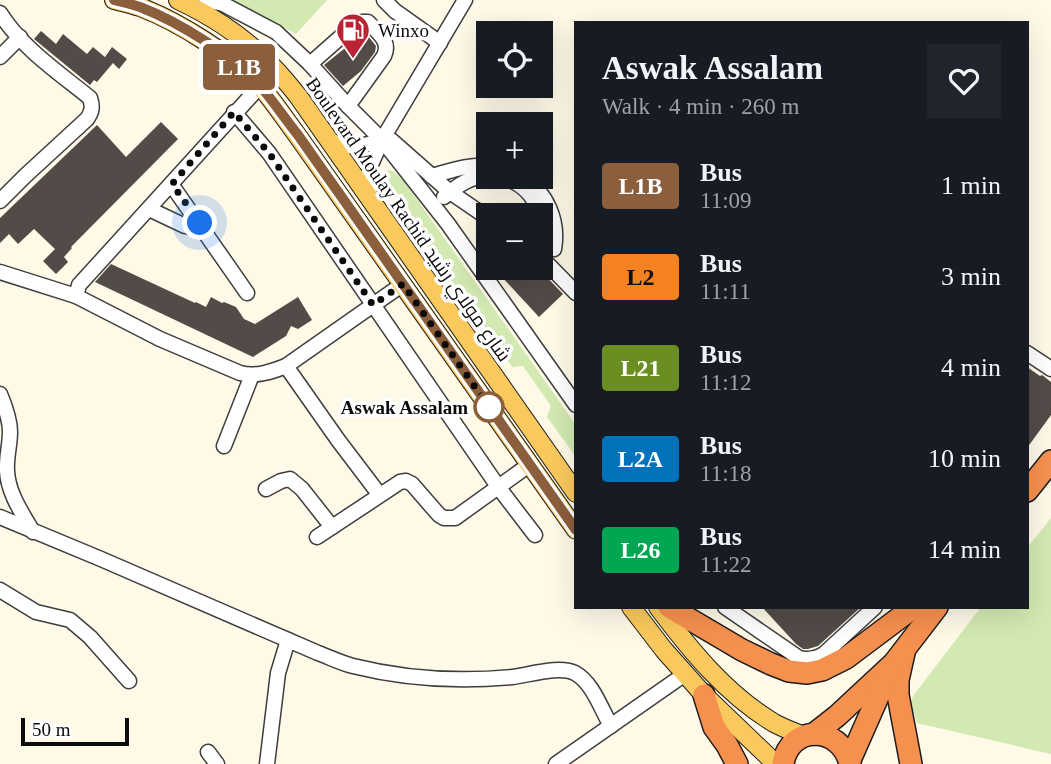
<!DOCTYPE html>
<meta charset="utf-8">
<style>
:root{--surface:#171b24;--page:#20242c;--text:#f1f3f6;--muted:#9ea1a6}
body{margin:0;font-family:"Times New Roman",Cairo,serif;background:var(--page);color:var(--text);height:100vh;display:flex;flex-direction:column;font-size:26px;white-space:nowrap}
*{box-sizing:border-box;margin:0}
p{font-size:23px;color:var(--muted)}
.icon{flex:none;width:38px;height:38px;fill:none;stroke:currentColor;stroke-width:2;stroke-linecap:round;stroke-linejoin:round}
.map{position:relative;flex:1;overflow:hidden}
.drawer{position:absolute;left:574px;top:21px;width:455px;height:588px;display:flex;flex-direction:column;background:var(--surface);border-radius:0px;box-shadow:0 7px 28px #0002}
.drawer>*{flex:none}
.badge{padding:0 14px;border-radius:5px;font-size:24px;line-height:46px}
.controls{position:absolute;left:476px;top:21px;display:grid;gap:14px}
.controls a{display:grid;place-items:center;width:77px;height:77px;border-radius:0px;background:var(--surface);box-shadow:0 7px 28px #0002;font-size:35px}
.scale{position:absolute;left:21px;bottom:18px;width:108px;box-sizing:border-box;padding-left:7px;border:4px solid #0b0b0b;border-top:0;font-size:19px;line-height:24px;white-space:nowrap;color:#0b0b0b;-webkit-text-stroke:5px #fff;paint-order:stroke}
.you{position:absolute;width:35px;height:35px;margin:-18px;border:5px solid #fff;border-radius:50%;background:#1a73e8;box-shadow:0 0 0 10px #1a73e833}
.map>.badge{position:absolute;translate:-50% -50%;box-shadow:0 0 0 4px #fff}
.round{display:grid;place-items:center;flex:none;width:74px;height:74px;border-radius:0px;background:var(--page)}
.headline{display:flex;align-items:center;justify-content:space-between;height:119px;padding:0 28px}
h1{font-size:33px;font-weight:700;line-height:52px}
ul{padding:0;list-style:none}
li{display:flex;align-items:center;gap:21px;height:91px;padding:0 28px}
li div{flex:1}
li b{display:block;font-size:26px}
li em{font-style:normal}
li .badge{min-width:77px;font-weight:700;text-align:center}
.map>svg:first-child{display:block}
</style>
<div class="map">
<svg width="1051" height="764" viewBox="0 0 1051 764">
<rect width="100%" height="100%" fill="#fff9e8"/>
<g fill="#d2e9b2">
<path d="M231 0H327L296 34Z"/>
<path d="M388 170 393 171 404 181 576 425V457L547 417 551 406 523 366 512 367 384 185C382 180 384 174 388 170Z"/>
<path d="M1051 518V754L917 723 911 702 913 696 981 607H1027V548Z"/>
</g>
<g fill="#534b47">
<path d="M41 31 56 44 63 34 87 54 93 47 106 58 105 57 112 47 127 59 119 69 113 63 97 82 94 80 90 85 34 39Z"/>
<path d="M365 32 376 46 375 52 361 71 343 86 324 65Z"/>
<path d="M161 122 178 139 71 247 72 248 64 257 68 262 56 274 43 261 55 249 34 229 18 244 9 234 0 243V218L97 125 126 157Z"/>
<path d="M111 264 195 303 196 302 206 307 211 297 222 303 224 302 236 307 244 319 255 324 298 297 312 320 298 329 291 326 286 336 253 357 95 282Z"/>
<path d="M509 268H538L563 294 539 317 501 276Z"/>
<path d="M1027 367 1040 376 1042 375 1051 382V415L1027 448Z"/>
<path d="M762 607H861L818 646 808 649H803L796 644Z"/>
</g>
<g fill="none" stroke-linecap="round" stroke-linejoin="round">
<g stroke="#3e3e3e" stroke-width="17">
<g id="minor">
<path d="M206 0 223 4 276 32 310 64 348 106 382 140 448 224 576 405"/>
<path d="M384 0 395 11 440 43"/>
<path d="M0 13C22 48 58 72 90 98 93 107 92 112 87 119L25 176 0 201"/>
<path d="M0 57 20 37"/>
<path d="M310 64 352 27 362 22H368C378 33 391 41 384 56L348 106"/>
<path d="M234 112 269 153 499 488 535 535"/>
<path d="M327 138C349 151 359 147 382 140"/>
<path d="M391 140 450 192 488 218"/>
<path d="M431 176C450 171 469 164 488 166"/>
<path d="M502 177C529 185 542 206 543 234"/>
<path d="M522 177C547 192 559 221 554 249"/>
<path d="M171 184 247 293"/>
<path d="M444 197C458 185 470 177 488 175"/>
<path d="M371 200 368 183 369 169 382 140 465 0"/>
<path d="M149 209 185 226 190 227 200 223"/>
<path d="M541 257 576 293"/>
<path d="M0 272 76 296 160 339 240 373C256 377 271 372 286 366L403 284"/>
<path d="M76 296 79 285 260 86"/>
<path d="M1027 353 1051 369"/>
<path d="M286 366 338 440 379 494"/>
<path d="M0 394C5 406 10 419 10 432 10 445 6 458 7 471 8 493 22 513 33 532"/>
<path d="M224 446 252 375"/>
<path d="M266 489 281 481 290 479 302 489 332 527"/>
<path d="M0 517 101 559 318 653C329 657 341 663 353 666 405 679 459 682 512 677 529 675 560 665 575 673 593 683 601 709 611 726"/>
<path d="M317 537 400 482 406 481 412 484 439 515 444 518H455L529 465"/>
<path d="M0 590 36 612 70 620 90 637 129 681"/>
<path d="M725 607 799 658C808 660 816 659 824 654L875 607"/>
<path d="M208 752 217 764"/>
<path d="M267 764 278 673 288 640"/>
<path d="M556 764 685 674"/>
</g>
</g>
<g stroke="#1c1c1c" stroke-width="20">
<g id="major">
<path d="M114 0C122 2 131 4 140 7 179 22 234 56 261 87 274 102 285 119 297 135L576 530"/>
<path d="M178 0C212 16 247 39 273 67 282 76 290 86 298 96L576 493"/>
<path d="M631 607 664 650 704 695 776 764"/>
<path d="M658 607C691 651 726 694 774 723 783 728 794 732 804 736"/>
</g>
</g>
<g stroke="#1c1c1c" stroke-width="24">
<g id="highway">
<path d="M1027 491 1051 461"/>
<path d="M669 607 742 650 771 664 789 671 807 673 822 670 846 658 914 607"/>
<path d="M904 653 898 680V695L911 764"/>
<path d="M704 695 714 727 727 745 737 764"/>
<path d="M814 734 837 716 894 663 937 607"/>
<path d="M850 760 888 674"/>
<path d="M783 764C789 724 841 725 850 764"/>
</g>
</g>
<use href="#minor" stroke="#fff" stroke-width="14"/>
<use href="#major" stroke="#fac95d" stroke-width="18"/>
<use href="#highway" stroke="#f6904f" stroke-width="21"/>
</g>
<g fill="none" stroke-linecap="round" stroke-linejoin="round">
<g stroke="#fff" stroke-width="16">
<path id="line" d="M114 0C122 2 131 4 140 7 179 22 234 56 261 87 274 102 285 119 298 135L576 530"/>
</g>
<use href="#line" stroke="#8b5e3c" stroke-width="10"/>
<path stroke="#0b0b0b" stroke-width="7" stroke-dasharray="0 12.6" d="M200 223 172 184 234 112 269 153 373 305 403 284 489 407"/>
</g>
<defs>
<g id="fuel-pin" transform="scale(1.75)"><path d="M0 17L-7.5 6A9.5 9.5 0 1 1 7.5 6Z" fill="#bb2234" stroke="#fff"/><path d="M-5.5-6h7V0h2V4h1.3V-2.5L3-4.5l.8-.8L6-3V5H2.5V1h-1V6h-7ZM-4.2-4.7v3.2H.2V-4.7Z" fill="#fff"/></g>
</defs>
<g fill-rule="evenodd">
<use href="#fuel-pin" x="353" y="30"/>
</g>
<circle fill="#fff" stroke="#8b5e3c" stroke-width="3.5" cx="489" cy="407" r="14"/>
<g text-anchor="middle" stroke-width="7" stroke-linejoin="round" paint-order="stroke">
<g font-size="19" fill="#0b0b0b" stroke="#fff" text-anchor="start">
<text x="378" y="37">Winxo</text>
</g>
<g font-size="19" fill="#0b0b0b" stroke="#fff">
<text transform="translate(409 219) rotate(55)" y="7">Boulevard Moulay Rachid شارع مولاي رشيد</text>
</g>
<g font-size="19" font-weight="bold" fill="#0b0b0b" stroke="#fff" text-anchor="end">
<text x="468" y="414">Aswak Assalam</text>
</g>
</g>
</svg>
<div class="controls">
<a><svg class="icon" aria-label="locate" viewBox="0 0 24 24"><circle cx="12" cy="12" r="6"/><path d="M12 2v4M12 18v4M2 12h4M18 12h4"/></svg></a>
<a>+</a>
<a>−</a>
</div>
<div class="scale">50 m</div>
<div class="you" style="left:200px;top:223px"></div>
<b class="badge" style="left:239px;top:67px;background:#8b5e3c;color:#fff">L1B</b>
<section class="drawer">
<div class="headline"><div><h1>Aswak Assalam</h1><p>Walk · 4 min · 260 m</p></div><a class="round"><svg class="icon" aria-label="heart" viewBox="0 0 24 24"><path d="M12 20l-8-8c-3-5 5-10 8-4 3-6 11-1 8 4z"/></svg></a></div>
<ul>
<li><span class="badge" style="background:#8b5e3c;color:#fff">L1B</span><div><b>Bus</b><p>11:09</p></div><em>1 min</em></li>
<li><span class="badge" style="background:#f58220;color:#111">L2</span><div><b>Bus</b><p>11:11</p></div><em>3 min</em></li>
<li><span class="badge" style="background:#6b8e23;color:#fff">L21</span><div><b>Bus</b><p>11:12</p></div><em>4 min</em></li>
<li><span class="badge" style="background:#0072bc;color:#fff">L2A</span><div><b>Bus</b><p>11:18</p></div><em>10 min</em></li>
<li><span class="badge" style="background:#00a651;color:#fff">L26</span><div><b>Bus</b><p>11:22</p></div><em>14 min</em></li>
</ul>
</section>
</div>
